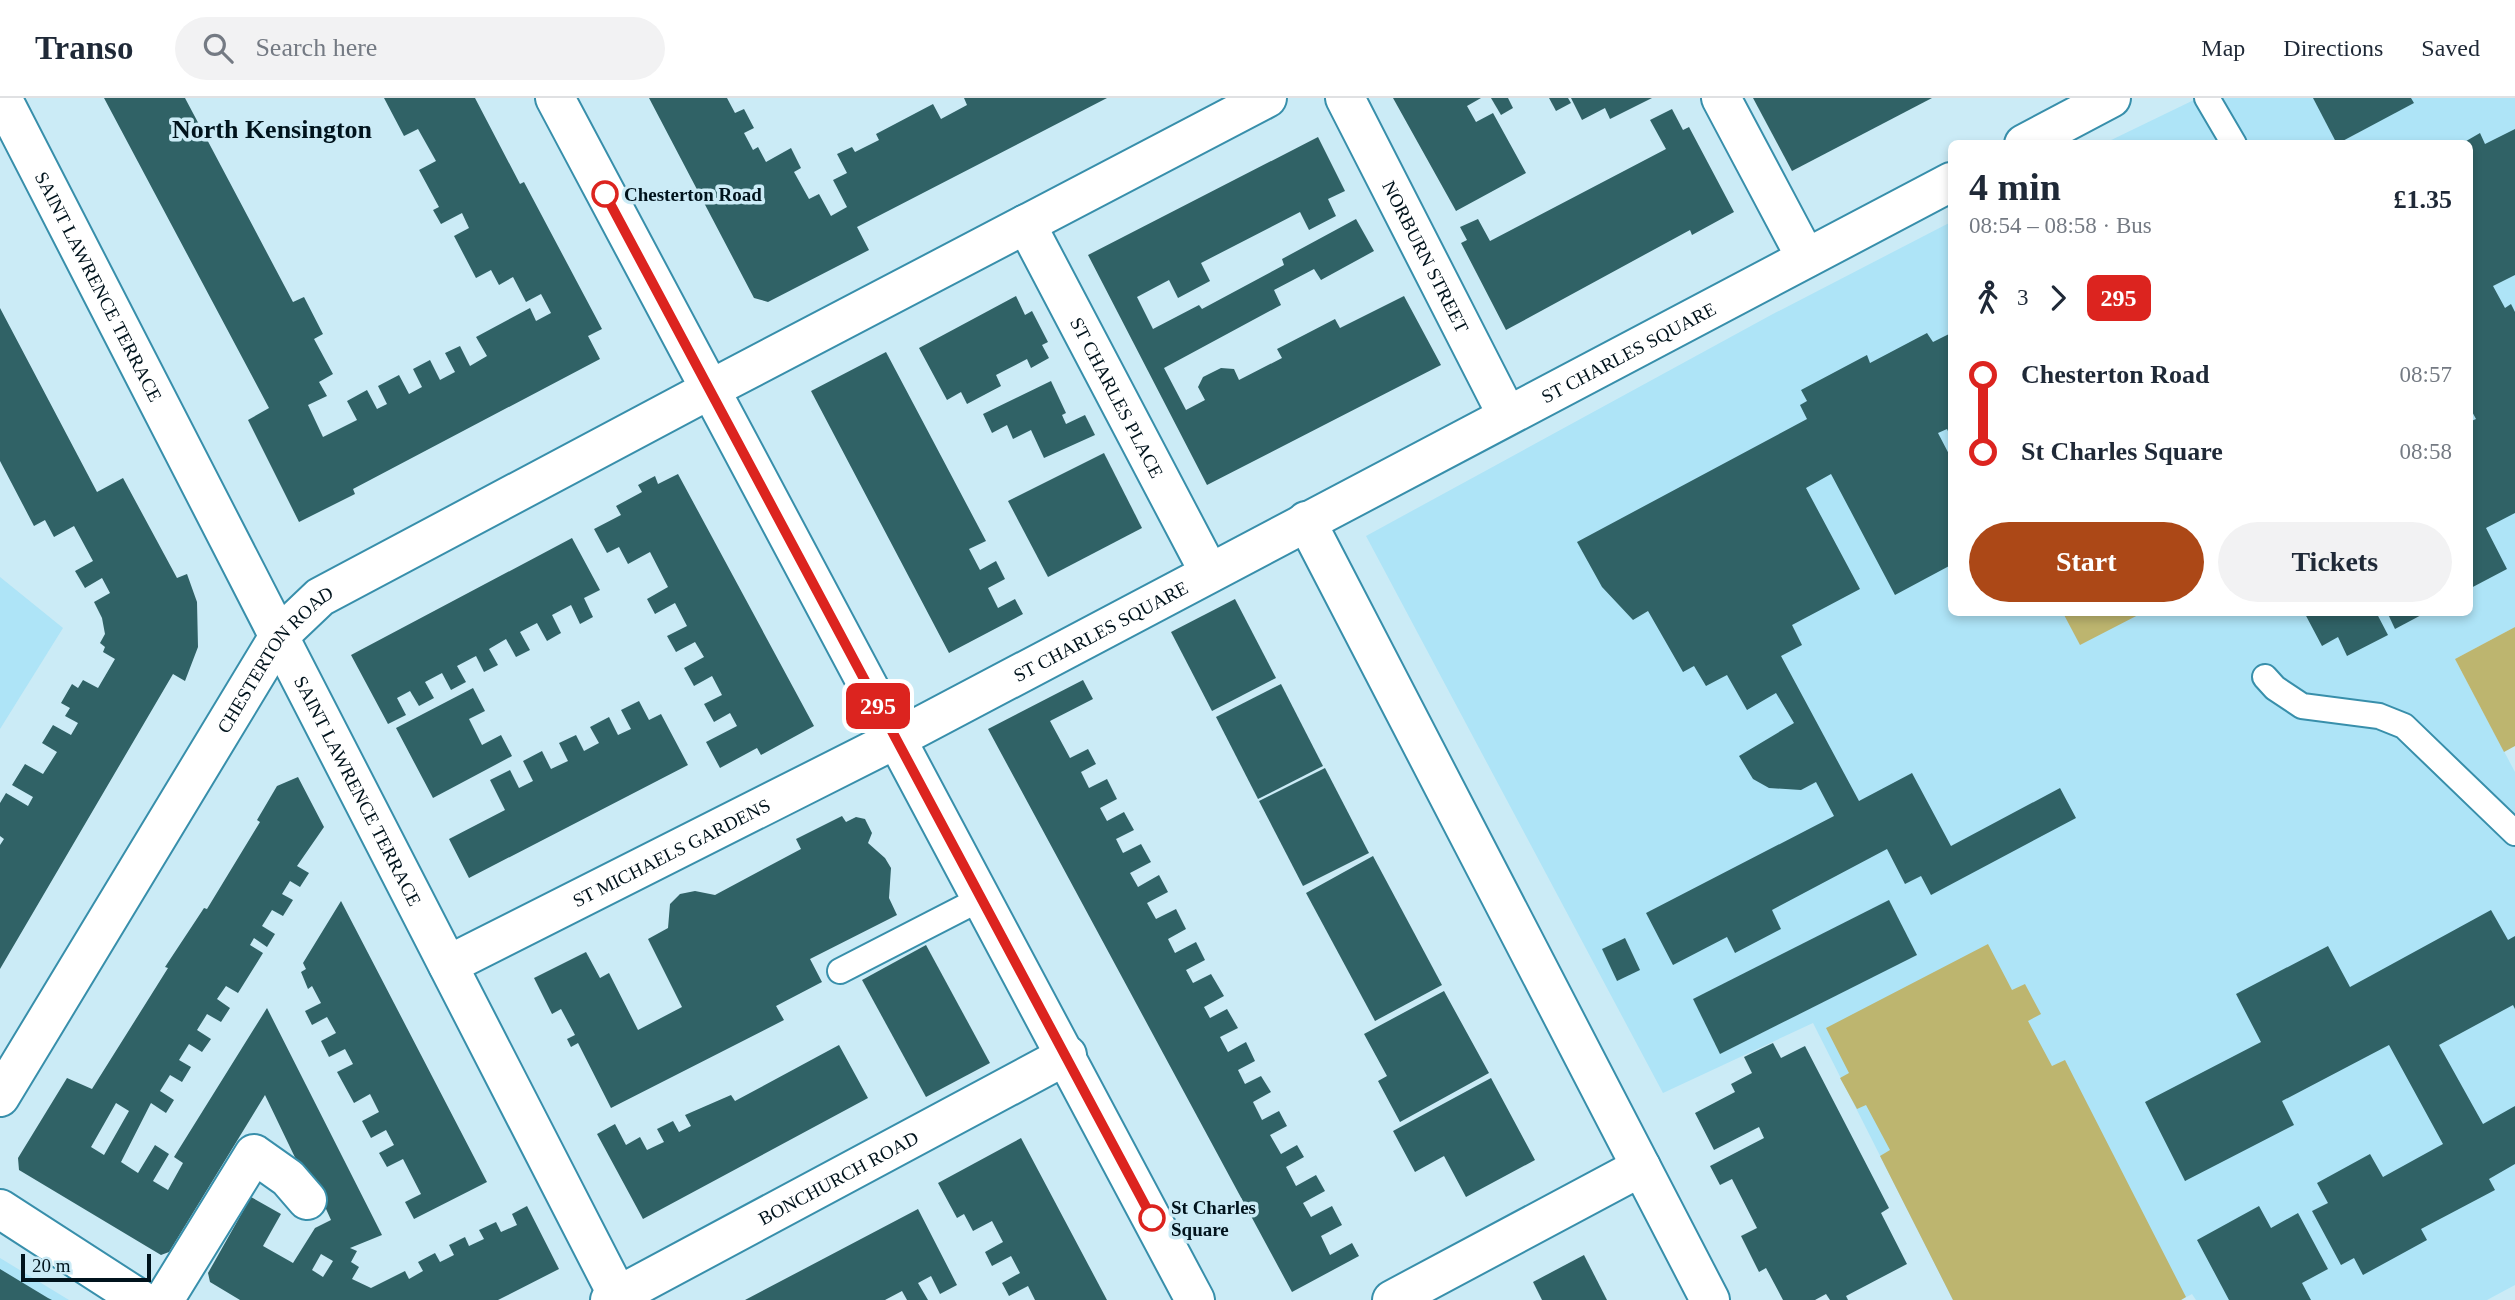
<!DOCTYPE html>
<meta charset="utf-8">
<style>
:root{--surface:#fff;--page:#f2f2f3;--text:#1f2937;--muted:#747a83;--line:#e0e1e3;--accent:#ac4817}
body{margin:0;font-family:"Times New Roman",serif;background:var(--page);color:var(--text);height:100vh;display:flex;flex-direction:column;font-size:26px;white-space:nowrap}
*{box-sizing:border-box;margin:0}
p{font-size:23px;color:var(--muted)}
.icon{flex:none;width:38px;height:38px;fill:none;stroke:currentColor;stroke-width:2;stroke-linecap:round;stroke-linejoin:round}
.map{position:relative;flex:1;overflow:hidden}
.drawer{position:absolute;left:1948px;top:42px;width:525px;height:476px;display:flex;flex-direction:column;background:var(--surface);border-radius:10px;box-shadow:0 4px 10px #0003}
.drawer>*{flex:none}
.badge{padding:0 14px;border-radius:10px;font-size:24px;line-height:46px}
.scale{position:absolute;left:21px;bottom:18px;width:130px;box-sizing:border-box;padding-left:7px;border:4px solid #00131c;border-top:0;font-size:19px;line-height:24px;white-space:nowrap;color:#00131c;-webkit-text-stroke:5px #cbebf6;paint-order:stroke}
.map>.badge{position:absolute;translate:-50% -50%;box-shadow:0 0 0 4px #fff}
.legs{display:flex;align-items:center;gap:10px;height:77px;padding:0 21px;font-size:23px}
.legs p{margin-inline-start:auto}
.headline{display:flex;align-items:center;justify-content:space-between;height:119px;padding:0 21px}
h1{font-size:38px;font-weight:700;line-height:52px}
.button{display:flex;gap:14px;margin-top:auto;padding:14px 21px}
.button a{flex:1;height:80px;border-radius:42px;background:var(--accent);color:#fff;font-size:28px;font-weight:700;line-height:80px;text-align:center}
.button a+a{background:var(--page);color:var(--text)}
ul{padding:0 21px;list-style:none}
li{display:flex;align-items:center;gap:24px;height:77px;font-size:26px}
li i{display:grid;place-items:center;width:10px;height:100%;margin:0 9px;background:currentColor}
li i::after{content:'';width:18px;height:18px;margin:-9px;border:5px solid;border-radius:50%;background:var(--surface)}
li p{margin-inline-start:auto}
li:first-child i{background:linear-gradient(#0000 50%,currentColor 0)}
li:last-child i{background:linear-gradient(currentColor 50%,#0000 0)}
header{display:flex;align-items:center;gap:42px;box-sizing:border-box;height:98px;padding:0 35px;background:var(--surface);border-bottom:2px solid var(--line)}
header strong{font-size:33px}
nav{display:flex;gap:38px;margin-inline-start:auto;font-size:24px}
.search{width:490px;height:63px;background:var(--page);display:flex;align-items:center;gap:18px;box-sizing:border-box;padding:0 24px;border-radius:38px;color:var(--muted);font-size:26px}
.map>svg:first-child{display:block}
</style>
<header>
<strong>Transo</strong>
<div class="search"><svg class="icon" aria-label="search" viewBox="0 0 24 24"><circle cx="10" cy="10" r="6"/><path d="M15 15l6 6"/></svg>Search here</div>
<nav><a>Map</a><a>Directions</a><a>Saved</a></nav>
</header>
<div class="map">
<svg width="2515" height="1202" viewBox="0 0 2515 1202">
<rect width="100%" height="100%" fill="#cbebf6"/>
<g fill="#aee4f7">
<path d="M2198 0H2515V529L2455 561 2515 674V1187L2487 1202H2196L2192 1196 2181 1202H1953L1813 925 1663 995 1366 438 1771 217 1951 124V514H2469V46L2105 45Z"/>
<path d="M0 479 63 530 0 631Z"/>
<path d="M0 1160 69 1202H0Z"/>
</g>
<g fill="#bdb56f">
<path d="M2063 515H2142L2080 547Z"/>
<path d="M2515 529V648L2504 654 2455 561Z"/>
<path d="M1988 846 2012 892 2025 886 2041 916 2028 923 2052 968 2065 962 2186 1199 2181 1202H1953L1880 1058 1890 1052 1866 1007 1857 1011 1840 980 1849 975 1826 930Z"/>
</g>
<g fill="#306266" fill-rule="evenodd">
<path d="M104 0H185L293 204 304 199 323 236 314 241 333 276 319 284 327 298 308 307 323 339 357 322 347 303 367 292 377 311 387 306 378 288 399 277 409 296 422 289 413 271 430 262 440 282 455 274 445 255 460 248 470 268 487 258 476 239 530 210 536 223 551 215 541 196 526 204 513 179 499 187 491 172 476 180 454 138 469 130 462 115 441 126 433 112 439 109 419 72 436 63 418 31 404 38 384 0H475L520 86 524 84 602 231 588 238 600 261 353 391 355 396 299 424 248 322 269 310Z"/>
<path d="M649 0H727L735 15 744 11 754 30 744 35 753 52 758 49 766 64 791 50 801 70 794 74 809 101 819 96 831 118 847 109 833 82 847 75 837 56 852 49 855 54 879 42 876 36 933 6 941 21 967 7 964 0H1107L857 129 869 152 768 204 754 200Z"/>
<path d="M1393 0H1481L1467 8 1476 24 1493 15 1526 75 1456 113Z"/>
<path d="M1491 0H1508L1513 10 1501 17Z"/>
<path d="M1549 0H1568L1571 5 1556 13Z"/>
<path d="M1571 0H1652L1610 21 1605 10 1582 22Z"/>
<path d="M1753 0H1932L1792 73Z"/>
<path d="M2313 0H2411L2414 5 2337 46Z"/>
<path d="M1672 11 1683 32 1689 29 1734 114 1692 137 1690 132 1506 232 1461 145 1467 142 1460 129 1478 121 1490 143 1666 51 1650 22Z"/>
<path d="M2515 31V177L2493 188 2505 210 2511 206 2515 214V415L2486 430 2507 471 2469 491V324L2476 321 2469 308V46H2461L2480 35 2485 46Z"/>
<path d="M1318 39 1345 93 1328 101 1336 118 1309 132 1300 114 1201 165 1210 183 1178 200 1169 182 1137 199 1153 231 1199 207 1202 211 1284 167 1282 161 1356 121 1374 153 1321 182 1314 171 1274 192 1281 207 1164 270 1186 312 1205 302 1198 289 1203 279 1221 270 1234 271 1239 282 1282 260 1277 251 1335 221 1340 230 1404 198 1441 267 1207 387 1088 157Z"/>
<path d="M1016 198 1025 217 1032 213 1048 244 1042 247 1049 260 1031 270 1027 261 996 277 1001 288 967 306 961 294 947 302 919 250Z"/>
<path d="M0 210 97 394 123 380 177 480 187 476 197 504 198 549 185 583 173 576 0 871V747L4 741 0 738V705L6 695 28 708 33 699 12 687 25 666 43 676 57 654 42 645 53 627 71 637 78 625 65 618 70 610 61 605 72 586 78 590 83 582 98 590 115 561 103 554 105 549 100 545 105 536 102 520 94 504 110 495 102 480 85 490 75 473 93 463 74 428 54 439 45 422 34 428 0 363Z"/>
<path d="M1927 235 1933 244 1951 235V340L1947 331 1938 335 1951 360V467L1895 497 1831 376 1806 390 1860 491 1792 527 1802 547 1781 558 1859 703 1912 675 1951 748 2060 690 2076 720 1931 797 1921 778 1905 786 1887 751 1772 812 1781 831 1735 855 1727 839 1673 867 1646 815 1834 718 1816 684 1801 692 1769 690 1753 681 1739 658 1794 625 1776 595 1747 612 1727 577 1706 588 1694 568 1683 574 1648 513 1633 522 1602 489 1577 444 1807 321 1800 307 1807 303 1801 292 1867 257 1870 265Z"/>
<path d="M886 254 986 443 969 451 980 472 996 463 1005 481 988 490 998 510 1015 501 1023 516 949 555 811 293Z"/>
<path d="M1051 283 1066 315 1062 317 1066 326 1085 317 1095 337 1044 360 1031 332 1013 341 1007 327 992 335 983 316Z"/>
<path d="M1104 355 1142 430 1048 479 1008 403Z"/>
<path d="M678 376 814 628 761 657 757 650 720 670 706 644 737 628 730 615 714 624 704 606 722 597 712 578 694 588 684 570 704 559 695 544 676 554 667 538 687 528 675 505 655 516 647 501 668 489 650 454 628 466 619 449 607 455 594 431 621 417 616 408 642 394 638 387 655 378 658 386Z"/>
<path d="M572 440 600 492 584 500 593 519 580 526 571 507 552 517 561 535 547 543 537 525 520 534 530 552 516 559 506 541 489 551 498 567 484 574 476 558 457 568 466 584 451 592 442 575 425 584 434 600 419 608 410 593 397 600 406 617 388 626 351 557Z"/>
<path d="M1235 501 1276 580 1212 613 1171 534Z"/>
<path d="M2304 514H2376L2388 537 2347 558 2338 539 2322 548Z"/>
<path d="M2387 514H2427L2395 531Z"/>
<path d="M1083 582 1093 601 1050 623 1070 660 1088 651 1096 666 1081 674 1089 690 1107 681 1117 701 1100 710 1107 723 1124 714 1134 732 1116 741 1123 755 1141 746 1151 764 1130 775 1138 789 1159 777 1168 794 1147 805 1156 821 1176 811 1186 831 1168 841 1175 855 1196 844 1205 862 1186 872 1193 885 1211 876 1224 898 1204 909 1210 920 1227 911 1238 930 1220 939 1228 954 1246 944 1255 963 1238 972 1245 986 1261 978 1271 994 1253 1004 1262 1022 1279 1013 1287 1028 1270 1037 1281 1056 1297 1047 1304 1059 1286 1069 1296 1088 1316 1077 1325 1093 1303 1105 1311 1119 1332 1108 1342 1127 1321 1138 1330 1157 1352 1145 1359 1158 1292 1194 988 631Z"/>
<path d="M1281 586 1323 668 1258 701 1216 619Z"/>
<path d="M473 590 485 613 469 621 482 647 501 637 512 658 433 700 396 630Z"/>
<path d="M639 603 649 622 661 616 688 667 469 780 449 741 505 712 490 682 510 672 519 690 533 683 523 663 542 653 551 671 568 663 559 645 576 637 584 653 599 645 590 629 609 619 618 637 631 631 621 612Z"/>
<path d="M1325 670 1369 755 1303 788 1259 703Z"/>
<path d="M298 679 324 729 297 768 309 775 300 789 290 783 282 796 293 802 283 818 272 812 262 828 275 836 267 849 254 840 250 847 263 855 238 895 226 888 217 901 230 910 221 924 207 916 197 932 211 941 202 954 189 946 179 962 191 969 182 984 170 977 160 993 174 1002 166 1015 151 1005 121 1064 138 1075 155 1047 169 1056 153 1083 168 1092 183 1065 174 1059 267 910 382 1137 350 1150 357 1153 351 1164 359 1169 352 1181 371 1190 405 1173 409 1181 423 1173 418 1164 435 1155 440 1164 454 1157 449 1147 465 1139 469 1148 484 1141 479 1132 496 1124 501 1134 517 1127 512 1116 527 1108 559 1171 498 1202H240L210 1184 208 1175 251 1099 281 1116 263 1148 293 1165 315 1130 331 1122 322 1102 314 1099 265 997 169 1154 161 1157 19 1072 18 1060 67 980 92 991 168 870 165 869 204 810 207 811 260 724 257 722 277 688ZM116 1005 129 1013 104 1057 91 1049ZM321 1156 333 1163 323 1179 312 1172Z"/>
<path d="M842 718 846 724 856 719 865 721 872 735 868 745 885 760 891 770 889 800 897 817 810 861 822 884 776 908 784 922 611 1010 578 945 571 949 567 941 575 937 561 911 552 916 534 880 586 854 600 880 609 875 638 932 682 909 648 841 668 830 670 806 680 796 695 793 715 797 801 751 796 741Z"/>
<path d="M1373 758 1442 887 1375 923 1306 795Z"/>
<path d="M1889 802 1917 857 1720 956 1693 901Z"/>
<path d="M341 803 487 1084 414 1121 405 1104 421 1096 403 1061 387 1069 379 1055 394 1047 386 1032 371 1040 362 1023 379 1014 370 996 354 1005 337 974 353 966 345 951 329 959 321 943 336 935 327 919 312 927 305 913 321 905 312 888 308 891 301 874 306 871 303 865Z"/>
<path d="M2491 812 2508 842 2515 838V911L2513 907 2439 947 2483 1026 2515 1008V1066L2489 1081 2495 1092 2421 1131 2427 1142 2363 1177 2354 1160 2341 1167 2312 1113 2328 1105 2317 1085 2370 1056 2383 1079 2443 1046 2389 947 2282 1003 2294 1027 2185 1083 2145 1004 2261 944 2236 896 2328 848 2350 889Z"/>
<path d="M1625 840 1640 872 1617 883 1602 851Z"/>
<path d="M926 847 990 965 926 999 862 882Z"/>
<path d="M1444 893 1489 975 1400 1024 1378 983 1387 978 1364 936Z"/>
<path d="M1773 945 1781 960 1805 948 1889 1110 1881 1115 1907 1166 1846 1198 1848 1202H1830L1826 1196 1815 1202H1783L1766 1170 1759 1174 1741 1138 1757 1130 1732 1081 1720 1087 1710 1068 1764 1040 1759 1029 1714 1052 1695 1015 1735 994 1731 986 1752 975 1744 959Z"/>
<path d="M839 947 868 1000 643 1121 597 1036 615 1026 626 1047 640 1039 647 1052 664 1044 657 1031 673 1023 679 1034 691 1028 685 1017 731 997 735 1003Z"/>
<path d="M1491 980 1535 1062 1466 1099 1444 1058 1415 1074 1393 1033Z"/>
<path d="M1021 1040 1107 1202H1035L1028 1188 1009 1198 1002 1185 1020 1175 1011 1158 992 1168 985 1154 1003 1144 992 1123 973 1133 964 1116 957 1120 938 1085Z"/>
<path d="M2259 1108 2271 1130 2298 1115 2328 1171 2302 1185 2311 1202H2229L2197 1142Z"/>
<path d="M918 1111 957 1187 940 1196 931 1178 918 1185 928 1202H907L902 1193 885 1202H745Z"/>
<path d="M1584 1157 1607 1202H1542L1533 1184Z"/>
<path d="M0 1171 48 1200 52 1202H0Z"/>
</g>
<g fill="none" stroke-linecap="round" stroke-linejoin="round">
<g stroke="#388fab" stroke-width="28">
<g id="lane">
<path d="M2207 0 2234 46"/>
<path d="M2265 579 2275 590 2302 608 2379 618 2404 628 2515 735"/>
<path d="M840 873 982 800"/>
</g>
</g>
<g stroke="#388fab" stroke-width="42">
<g id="street">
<path id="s1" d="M2 0 618 1198"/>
<path id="s2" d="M1345 0 1507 317"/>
<path d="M1721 0 1806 160"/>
<path d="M2024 46 2111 0"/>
<path id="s3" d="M1026 126 1209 474"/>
<path d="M709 292 1267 0"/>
<path d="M1306 423 1710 1202"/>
<path id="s4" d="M448 867 896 641 1951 84"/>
<path d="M0 1111 141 1202"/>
<path d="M164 1202 254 1056 288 1080 307 1102"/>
<path id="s5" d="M610 1202 1067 957"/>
<path d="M1392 1202 1641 1069"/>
</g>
</g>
<g stroke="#388fab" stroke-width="42">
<g id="secondary">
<path d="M555 0 1195 1202"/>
<path id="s6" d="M0 999 279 538 320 499 709 292"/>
</g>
</g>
<use href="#lane" stroke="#fff" stroke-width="24"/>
<use href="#street" stroke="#fff" stroke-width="38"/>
<use href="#secondary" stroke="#fff" stroke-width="38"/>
</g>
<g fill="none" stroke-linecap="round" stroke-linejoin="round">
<g stroke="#fff" stroke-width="16">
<path id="line-1" d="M605 96 1152 1120"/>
</g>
<use href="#line-1" stroke="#dc241f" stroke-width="10"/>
</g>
<g fill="#fff" stroke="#dc241f" stroke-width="3.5">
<circle cx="605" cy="96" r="12"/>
<circle cx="1152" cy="1120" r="12"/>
</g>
<g text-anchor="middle" stroke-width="7" stroke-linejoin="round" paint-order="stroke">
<g font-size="19" font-weight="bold" fill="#00131c" stroke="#cbebf6" text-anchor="start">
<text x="624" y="103">Chesterton Road</text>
<text x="1171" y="1116">St Charles<tspan x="1171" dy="22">Square</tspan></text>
</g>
<g font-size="19" fill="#00131c" stroke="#cbebf6">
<text dy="7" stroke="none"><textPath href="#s2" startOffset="178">NORBURN STREET</textPath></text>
<text dy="7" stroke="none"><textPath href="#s1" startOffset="212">SAINT LAWRENCE TERRACE</textPath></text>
<text dy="7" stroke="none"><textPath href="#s4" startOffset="1330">ST CHARLES SQUARE</textPath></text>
<text dy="7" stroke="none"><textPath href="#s3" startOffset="196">ST CHARLES PLACE</textPath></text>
<text dy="7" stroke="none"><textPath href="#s4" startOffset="733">ST CHARLES SQUARE</textPath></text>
<text dy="7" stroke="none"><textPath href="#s6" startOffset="518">CHESTERTON ROAD</textPath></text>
<text dy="7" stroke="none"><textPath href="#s1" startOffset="779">SAINT LAWRENCE TERRACE</textPath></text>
<text dy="7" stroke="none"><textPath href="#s4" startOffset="250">ST MICHAELS GARDENS</textPath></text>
<text dy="7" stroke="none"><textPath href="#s5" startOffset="259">BONCHURCH ROAD</textPath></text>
</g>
<g font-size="26" font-weight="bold" fill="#00131c" stroke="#cbebf6">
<text x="272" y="40">North Kensington</text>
</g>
</g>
</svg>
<div class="scale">20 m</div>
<b class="badge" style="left:878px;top:608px;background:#dc241f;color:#fff">295</b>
<section class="drawer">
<div class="headline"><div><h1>4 min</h1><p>08:54 – 08:58 · Bus</p></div><b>£1.35</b></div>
<div class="legs"><svg class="icon" aria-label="walk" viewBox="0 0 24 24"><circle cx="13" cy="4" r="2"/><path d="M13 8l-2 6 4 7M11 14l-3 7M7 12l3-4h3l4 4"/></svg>3<svg class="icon" aria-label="forward" viewBox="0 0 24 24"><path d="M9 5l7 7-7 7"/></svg><b class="badge" style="background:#dc241f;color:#fff">295</b></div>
<ul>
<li><i style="color:#dc241f"></i><b>Chesterton Road</b><p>08:57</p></li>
<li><i style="color:#dc241f"></i><b>St Charles Square</b><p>08:58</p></li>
</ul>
<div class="button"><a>Start</a><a>Tickets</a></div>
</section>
</div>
